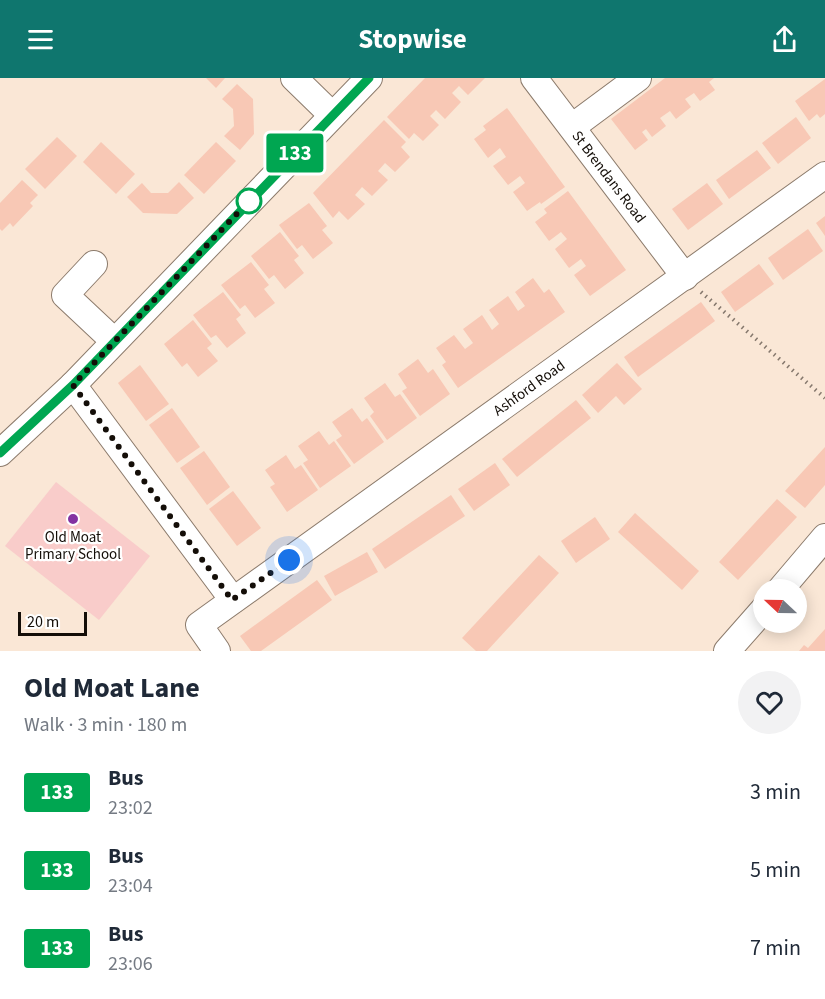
<!DOCTYPE html>
<meta charset="utf-8">
<style>
:root{--surface:#fff;--page:#f2f2f3;--text:#1f2937;--muted:#747a83;--accent:#0f766e}
body{margin:0;font-family:"Source Sans 3",sans-serif;background:var(--page);color:var(--text);height:100vh;display:flex;flex-direction:column;font-size:22px;white-space:nowrap}
*{box-sizing:border-box;margin:0}
p{font-size:20px;color:var(--muted)}
.icon{flex:none;width:33px;height:33px;fill:none;stroke:currentColor;stroke-width:2;stroke-linecap:round;stroke-linejoin:round}
.map{position:relative;height:573px;overflow:hidden}
.details{display:flex;flex-direction:column;background:var(--surface);flex:1}
.details>*{flex:none}
.badge{padding:0 12px;border-radius:4px;font-size:21px;line-height:39px}
.needle{width:39px;rotate:292deg}
.tools{position:absolute;left:753px;top:501px;display:grid;gap:12px}
.tools a{display:grid;place-items:center;width:54px;height:54px;border-radius:50%;background:var(--surface);box-shadow:0 3px 15px #0003;font-size:30px}
.scale{position:absolute;left:18px;bottom:15px;width:69px;box-sizing:border-box;padding-left:6px;border:3px solid #140e08;border-top:0;font-size:16px;line-height:21px;white-space:nowrap;color:#140e08;-webkit-text-stroke:4px #fff;paint-order:stroke}
.you{position:absolute;width:30px;height:30px;margin:-15px;border:4px solid #fff;border-radius:50%;background:#1a73e8;box-shadow:0 0 0 9px #1a73e833}
.map>.badge{position:absolute;translate:-50% -50%;box-shadow:0 0 0 3px #fff}
.round{display:grid;place-items:center;flex:none;width:63px;height:63px;border-radius:32px;background:var(--page)}
.summary{display:flex;align-items:center;justify-content:space-between;height:102px;padding:0 24px}
h1{font-size:28px;font-weight:700;line-height:45px}
ul{padding:0;list-style:none}
li{display:flex;align-items:center;gap:18px;height:78px;padding:0 24px}
li div{flex:1}
li b{display:block;font-size:22px}
li em{font-style:normal}
li .badge{min-width:66px;font-weight:700;text-align:center}
header{display:flex;justify-content:space-between;align-items:center;height:78px;padding:0 24px;background:var(--accent);color:#fff;font-size:27px;font-weight:700}
.map>svg:first-child{display:block}
</style>
<header><svg class="icon" aria-label="menu" viewBox="0 0 24 24"><path d="M4 6h16M4 12h16M4 18h16"/></svg>Stopwise<svg class="icon" aria-label="share" viewBox="0 0 24 24"><path d="M12 15V3M7 8l5-5 5 5M5 13v7h14v-7"/></svg></header>
<div class="map">
<svg width="825" height="573" viewBox="0 0 825 573">
<rect width="100%" height="100%" fill="#fae7d6"/>
<path fill="#f9ccca" d="M56 404 150 478 99 542 5 468Z"/>
<g fill="#f8c8b5">
<path d="M206 0H225L216 10Z"/>
<path d="M425 0H485L468 17 459 8 452 15 461 24 445 41 436 32 430 38 439 47 423 63 414 55 409 61 387 39Z"/>
<path d="M665 0H714L709 4 715 12 700 23 694 15 685 21 691 29 676 41 670 33 660 40 666 48 652 59 646 51 642 54 648 62 635 72 611 41Z"/>
<path d="M825 1V36L820 40 817 36 809 43 795 23Z"/>
<path d="M237 6 253 21 254 56 240 72 224 58 234 48 233 31 222 21Z"/>
<path d="M507 30 565 109 541 126 540 124 527 133 513 114 525 105 520 98 508 107 493 88 506 79 500 70 488 80 474 61 486 52 483 48Z"/>
<path d="M796 39 811 60 778 86 762 65Z"/>
<path d="M384 42 406 64 401 69 410 79 395 94 385 85 378 93 388 102 372 118 362 109 355 117 365 126 348 142 339 133 333 140 313 115Z"/>
<path d="M57 59 77 78 45 111 25 91Z"/>
<path d="M101 64 135 96 116 116 83 84Z"/>
<path d="M216 64 236 83 204 116 184 97Z"/>
<path d="M757 72 771 90 729 121 716 102Z"/>
<path d="M22 102 38 117 30 125 33 128 13 149 10 145 2 153 0 151V125Z"/>
<path d="M179 104 194 120 177 136 143 135 127 119 142 105 151 115H168Z"/>
<path d="M707 105 723 126 688 152 672 131Z"/>
<path d="M568 113 626 192 590 218 574 197 586 188 581 181 569 190 555 171 567 161 561 154 549 163 535 144 547 135 544 131Z"/>
<path d="M309 125 327 148 322 152 333 165 313 181 302 167 297 171 279 147Z"/>
<path d="M825 138V158L816 145Z"/>
<path d="M808 151 823 173 783 202 768 180Z"/>
<path d="M280 154 299 178 294 182 304 195 285 211 274 197 269 201 251 178Z"/>
<path d="M251 184 269 207 264 211 275 225 255 240 245 227 240 231 221 207Z"/>
<path d="M759 186 774 206 735 234 721 214Z"/>
<path d="M533 200 544 215 549 211 565 234 458 310 442 287 446 284 436 270 454 257 465 271 473 265 463 251 482 237 492 252 499 246 489 232 508 218 518 233 525 228 515 214Z"/>
<path d="M223 214 241 237 236 241 246 255 227 270 216 257 211 260 193 237Z"/>
<path d="M701 224 715 243 638 299 624 279Z"/>
<path d="M193 242 212 266 207 270 218 283 198 299 187 285 182 289 164 266Z"/>
<path d="M418 281 428 295 433 291 450 316 420 338 402 313 407 310 398 296Z"/>
<path d="M617 285 642 311 624 327 616 318 598 335 582 317Z"/>
<path d="M140 287 169 326 146 343 118 305Z"/>
<path d="M385 305 395 319 400 316 417 340 387 362 370 338 374 334 364 320Z"/>
<path d="M576 322 591 340 517 399 502 381Z"/>
<path d="M172 330 200 369 177 385 149 347Z"/>
<path d="M352 330 362 344 367 340 384 364 354 386 336 362 342 358 332 344Z"/>
<path d="M319 353 329 367 334 363 351 388 320 410 303 385 308 382 298 368Z"/>
<path d="M825 369V407L805 430 785 413Z"/>
<path d="M204 373 230 409 207 427 180 390Z"/>
<path d="M286 377 295 391 301 387 318 412 287 434 270 409 275 406 265 392Z"/>
<path d="M495 385 510 407 474 433 458 411Z"/>
<path d="M233 413 261 450 237 468 209 431Z"/>
<path d="M451 417 465 438 385 491 372 471Z"/>
<path d="M777 421 797 439 738 502 719 484Z"/>
<path d="M635 435 699 493 682 512 618 454Z"/>
<path d="M595 439 610 461 576 485 561 463Z"/>
<path d="M367 474 378 494 335 518 324 498Z"/>
<path d="M539 477 559 495 487 573H476L462 560Z"/>
<path d="M317 502 332 522 261 573H251L240 558Z"/>
<path d="M825 551V573H799L804 567 808 570Z"/>
</g>
<g fill="none" stroke-linecap="round" stroke-linejoin="round">
<g stroke="#8c7b6c" stroke-width="28">
<g id="minor">
<path d="M294 0 332 37"/>
<path id="s1" d="M534 0 685 199"/>
<path d="M572 49 638 0"/>
<path d="M94 186 65 217 114 263"/>
<path d="M73 307 233 522"/>
<path d="M0 375 73 307 369 0"/>
<path d="M780 512 825 459"/>
<path id="s2" d="M217 573 199 547 825 97"/>
<path d="M727 573 764 531"/>
</g>
</g>
<path stroke="#85786d" stroke-width="4" stroke-dasharray="1.5 4.5" stroke-linecap="butt" d="M701 214 825 320"/>
<use href="#minor" stroke="#fff" stroke-width="26"/>
</g>
<g fill="none" stroke-linecap="round" stroke-linejoin="round">
<g stroke="#fff" stroke-width="14">
<path id="line" d="M0 375 73 307 369 0"/>
</g>
<use href="#line" stroke="#00a651" stroke-width="9"/>
<path stroke="#140e08" stroke-width="6" stroke-dasharray="0 10.8" d="M249 123 254 118 73 307 232 522 289 482"/>
</g>
<circle fill="#fff" stroke="#00a651" stroke-width="3" cx="249" cy="123" r="12"/>
<circle fill="#8333a2" stroke="#fff" stroke-width="2" cx="73" cy="441" r="6"/>
<g text-anchor="middle" stroke-width="4.5" stroke-linejoin="round" paint-order="stroke">
<g font-size="15" fill="#140e08" stroke="#fff">
<text dy="5" stroke="none"><textPath href="#s1" startOffset="124">St Brendans Road</textPath></text>
<text dy="5" stroke="none"><textPath href="#s2" startOffset="438">Ashford Road</textPath></text>
</g>
<g font-size="15" fill="#140e08" stroke="#fff">
<text x="73" y="464">Old Moat<tspan x="73" dy="17">Primary School</tspan></text>
</g>
</g>
</svg>
<div class="tools">
<a><svg class="needle" viewBox="-14 -14 28 28"><path d="M0-13l5 13h-10z" fill="#e53935"/><path d="M0 13l5-13h-10z" fill="#747a83"/></svg></a>
</div>
<div class="scale">20 m</div>
<div class="you" style="left:289px;top:482px"></div>
<b class="badge" style="left:295px;top:75px;background:#00a651;color:#fff">133</b>
</div>
<section class="details">
<div class="summary"><div><h1>Old Moat Lane</h1><p>Walk · 3 min · 180 m</p></div><a class="round"><svg class="icon" aria-label="heart" viewBox="0 0 24 24"><path d="M12 20l-8-8c-3-5 5-10 8-4 3-6 11-1 8 4z"/></svg></a></div>
<ul>
<li><span class="badge" style="background:#00a651;color:#fff">133</span><div><b>Bus</b><p>23:02</p></div><em>3 min</em></li>
<li><span class="badge" style="background:#00a651;color:#fff">133</span><div><b>Bus</b><p>23:04</p></div><em>5 min</em></li>
<li><span class="badge" style="background:#00a651;color:#fff">133</span><div><b>Bus</b><p>23:06</p></div><em>7 min</em></li>
</ul>
</section>
